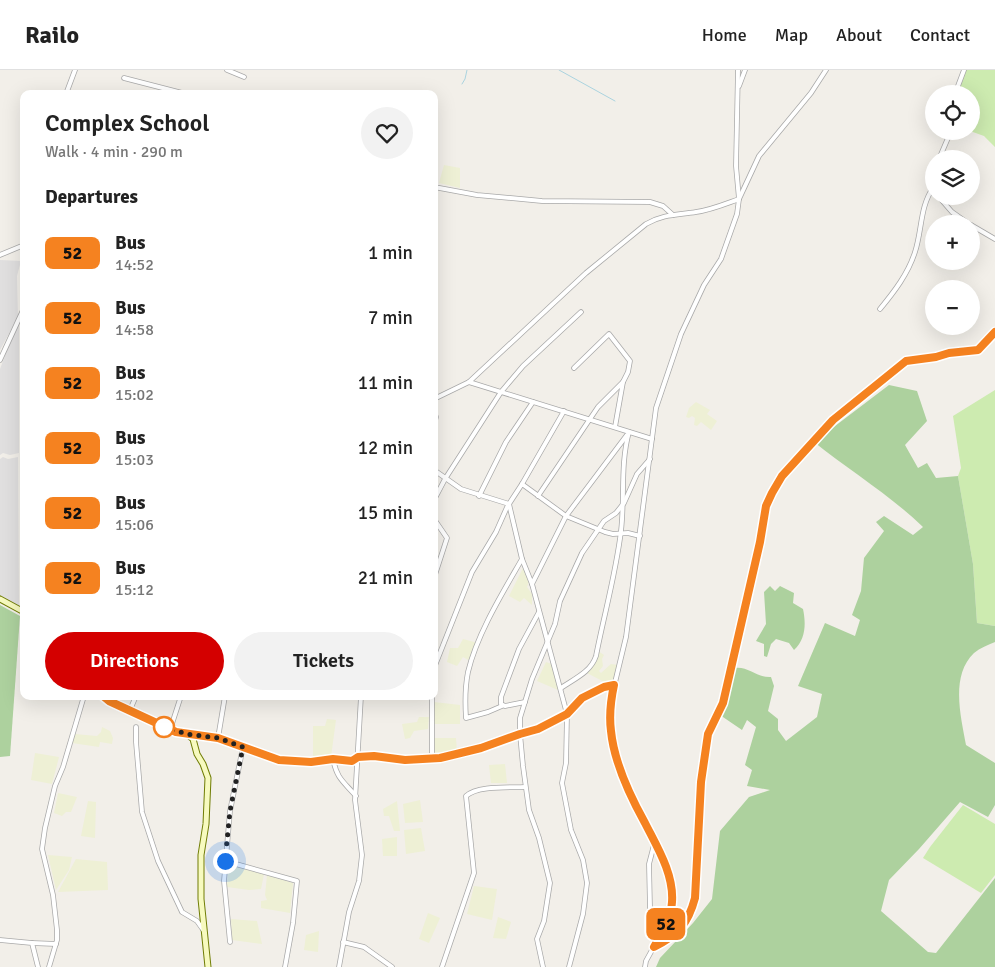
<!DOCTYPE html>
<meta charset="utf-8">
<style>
:root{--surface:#fff;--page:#f2f2f2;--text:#222;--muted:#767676;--line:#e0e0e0;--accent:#d40000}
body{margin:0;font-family:Signika,sans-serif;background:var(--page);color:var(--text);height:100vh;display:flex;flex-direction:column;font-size:19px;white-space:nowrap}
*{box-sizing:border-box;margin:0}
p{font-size:16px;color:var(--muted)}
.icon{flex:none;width:28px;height:28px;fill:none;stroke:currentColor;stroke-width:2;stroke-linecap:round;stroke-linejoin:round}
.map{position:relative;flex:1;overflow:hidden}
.details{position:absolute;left:20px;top:20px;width:418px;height:610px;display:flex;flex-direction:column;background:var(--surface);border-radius:10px;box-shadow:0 5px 20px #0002}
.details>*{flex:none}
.badge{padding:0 10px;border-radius:8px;font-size:18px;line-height:32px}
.buttons{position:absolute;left:925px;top:15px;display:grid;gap:10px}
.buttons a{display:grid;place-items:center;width:55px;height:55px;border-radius:50%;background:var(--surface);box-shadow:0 5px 20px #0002;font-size:25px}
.you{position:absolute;width:25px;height:25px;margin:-12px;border:4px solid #fff;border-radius:50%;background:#1a73e8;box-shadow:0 0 0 8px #1a73e833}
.map>.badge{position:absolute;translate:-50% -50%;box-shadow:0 0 0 2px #fff}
h2{padding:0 25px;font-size:19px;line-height:45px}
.round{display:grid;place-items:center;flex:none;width:52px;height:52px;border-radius:26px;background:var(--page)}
.summary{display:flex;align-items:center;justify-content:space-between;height:85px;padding:0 25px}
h1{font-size:24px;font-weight:600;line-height:38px}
.primary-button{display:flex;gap:10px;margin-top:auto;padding:10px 25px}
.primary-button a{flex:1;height:58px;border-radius:30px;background:var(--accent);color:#fff;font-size:20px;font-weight:600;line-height:58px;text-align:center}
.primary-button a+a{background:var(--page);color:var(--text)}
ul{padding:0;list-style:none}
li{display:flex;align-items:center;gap:15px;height:65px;padding:0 25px}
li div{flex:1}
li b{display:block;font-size:19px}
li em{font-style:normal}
li .badge{min-width:55px;font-weight:700;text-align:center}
header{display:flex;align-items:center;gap:30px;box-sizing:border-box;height:70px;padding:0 25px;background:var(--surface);border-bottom:1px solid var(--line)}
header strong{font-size:24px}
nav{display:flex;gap:28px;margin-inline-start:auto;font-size:18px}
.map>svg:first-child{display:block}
</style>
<header>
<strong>Railo</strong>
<nav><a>Home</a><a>Map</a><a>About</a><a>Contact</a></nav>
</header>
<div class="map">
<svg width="995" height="897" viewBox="0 0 995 897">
<rect width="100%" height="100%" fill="#f2efe9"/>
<g fill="#e0dfdf">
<path d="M0 190 21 191 17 206 18 247 0 280Z"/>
<path d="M19 255V383L10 385 3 383 0 385V299L12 267Z"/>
<path d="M3 387 8 389 18 387 19 538 0 527V389Z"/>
</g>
<g fill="#eef0d5">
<path d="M444 95 460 98V118L439 113Z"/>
<path d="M696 332 710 340 707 344 717 351 711 360 701 352 697 356 694 355 695 348 692 346 689 348 686 347 689 338Z"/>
<path d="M523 498 530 509 527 517 532 524V535L524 528 520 532 509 526Z"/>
<path d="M463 569 478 573 470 591 463 587 457 596 447 592 450 578H458Z"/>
<path d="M598 581 604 585 602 589 603 596 599 601 601 603 611 594 618 595 614 611 608 614 587 603 595 593Z"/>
<path d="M546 592 552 594 555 607 558 611V620L537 611Z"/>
<path d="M434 632 460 635V654H434Z"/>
<path d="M419 647H429L428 659 414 661 410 668 405 669 402 654 417 652Z"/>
<path d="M327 649 336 650 331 687 313 688V656H325Z"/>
<path d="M102 657 110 661 113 668 112 674 100 672 99 677 72 673 75 664 97 666 101 662Z"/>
<path d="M434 668H456L457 682 434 686Z"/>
<path d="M35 683 59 687 52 714 31 710Z"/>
<path d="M505 694 507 713H491L489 695Z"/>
<path d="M58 723 77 727 71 742H66L62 746 54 743Z"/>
<path d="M420 730 423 752 405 753 403 734Z"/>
<path d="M88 731 96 732 95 768 81 766Z"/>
<path d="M397 731 400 761H394L389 746H384L383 739Z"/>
<path d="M421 758 425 781 406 784 404 760Z"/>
<path d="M397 767V786H383L382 769Z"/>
<path d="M48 785 72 787 69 800 56 820Z"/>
<path d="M76 789 107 792 108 820 58 822Z"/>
<path d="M228 795 264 804 261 819 249 820 227 817Z"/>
<path d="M267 805 293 813 290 843 261 838V831L267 830 265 825Z"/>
<path d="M474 816 497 819 492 850 467 844Z"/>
<path d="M428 843 440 848 429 873 419 869Z"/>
<path d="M498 847 511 852 506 869 493 868Z"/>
<path d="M231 849 257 851 262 874 232 870Z"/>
<path d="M319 861 318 882 304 880 306 865Z"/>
</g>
<g fill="#cdebb0">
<path d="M963 0H995V77L984 66 970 61H971V24H957Z"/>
<path d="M995 320V556L977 553 973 494 958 406 961 398 953 346Z"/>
<path d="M963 735 995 754V805L981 823 923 788 930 777Z"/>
</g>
<g fill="#add19e">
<path d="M889 315 917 321 927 351 905 375 918 398 927 393 936 408 958 406 973 494 977 553 995 556V572C988 575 980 578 974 583 950 606 961 647 966 675L995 693V735L988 747 960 732 919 779 889 810 881 841 928 882 936 883 995 808V897H656L660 888 693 853 712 829 720 761 749 727 770 720 747 716 752 700 745 695 756 657 747 650 742 660 720 645 724 637 735 598C748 596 757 608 771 607L774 616 768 641 778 649V660L786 671 817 647 822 624 798 616 825 553 855 566 860 550 852 545 861 521 864 488 884 461 876 452 884 446 913 465 923 457C890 425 850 401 814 372Z"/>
<path d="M770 516 775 521 780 516 794 523 793 533 803 539C806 553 806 569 794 580L789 573 776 569 771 574 767 587 764 586V574L756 571 766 554 764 522Z"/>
<path d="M0 535 20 546 10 686 0 687Z"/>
</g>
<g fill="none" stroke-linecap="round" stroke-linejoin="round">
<g stroke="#aad3df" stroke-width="1">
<path d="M559 0 615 31"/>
<path d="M462 14 465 9 467 0"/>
</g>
<g stroke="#a9a9a9" stroke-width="5.5">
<g id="minor">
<path d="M227 0 244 7"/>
<path d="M124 8 186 24"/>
<path d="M739 16 745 0"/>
<path d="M66 24 75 0"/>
<path d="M955 24 964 0"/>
<path d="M939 89 951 61"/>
<path d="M934 101 932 106 934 120"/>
<path d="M434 117 477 125 542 131 650 132 663 136 673 145"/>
<path d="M938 126 952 142 969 154"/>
<path d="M971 155 995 169"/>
<path d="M0 185 24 175"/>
<path d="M880 239C894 222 908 204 915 182 922 161 920 136 933 118"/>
<path d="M0 290 24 238"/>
<path d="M574 298 609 264 630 291 628 302 623 312 615 357"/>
<path d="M469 312 652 369"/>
<path d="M434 329 469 312 586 203 646 154C663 144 678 145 696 142 711 140 725 134 739 129L759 86 811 23 826 0"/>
<path d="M434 342 436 347 434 354"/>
<path d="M434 400 461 419 509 434 522 414 566 446 605 462 613 464 628 463 640 466"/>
<path d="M522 414 564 341"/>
<path d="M479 426 506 372 533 332"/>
<path d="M538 426 598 337 623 312"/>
<path d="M434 430 445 409 501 322 523 296 581 242"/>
<path d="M434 449 447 468 434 508"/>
<path d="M532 514 566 446 627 365"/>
<path d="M434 598 472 502 496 462 508 435"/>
<path d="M561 618C574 609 591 602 596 586 604 545 616 503 621 461 625 428 620 394 629 362"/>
<path d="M432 626V688"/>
<path d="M525 632 505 636 501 634V627L519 579 539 542"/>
<path d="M502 636 488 642 466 648C465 633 465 617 468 602 477 564 503 522 522 489"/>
<path d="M130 640 136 626"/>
<path d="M136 657V672L142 742 158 791 182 842 197 851 204 861"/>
<path d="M170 660 181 626"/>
<path d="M187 664 218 668 264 685 289 692H316L333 689 352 691 358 687 375 686 405 690 432 688 481 678 520 664 538 659 567 644 532 514 522 489 509 434"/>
<path d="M218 668 225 626"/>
<path d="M333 689C337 709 343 711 356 726"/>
<path d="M225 791 297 811 293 853 285 897"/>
<path d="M650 838 649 794 655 771"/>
<path d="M0 870 32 873 38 897"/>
<path d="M230 872 224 811 230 741 243 677"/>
<path d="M343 872 364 877 392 897"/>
<path d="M32 873 56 874"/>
<path d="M654 877C678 865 688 854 695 828L701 712 708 664 723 633 729 610 760 472 766 436 772 423 782 406 833 350 906 291 935 287 949 283 978 280 995 262"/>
<path d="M49 897 57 870V860L53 825 42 779 45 758 55 716 63 697 84 626"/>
<path d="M339 897 349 842 359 811 362 785 355 730 361 626"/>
<path d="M442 897 474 803 466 726C478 715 510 718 525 717"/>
<path d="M543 897 537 869 544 851 550 813 539 768 529 740 523 696 520 664V648L532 609 555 554 560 531 582 483 604 451 616 443 624 433 637 404 650 389"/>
<path d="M569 897 583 844 587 813 583 790 571 760 562 713 566 693 567 644C582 629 593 620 614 615"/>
<path d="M645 897 646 891 669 849 672 833V821L663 791 636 735 617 688 610 660 612 625 626 567 656 338 681 264 704 215 721 189 737 144 739 129 736 96 738 0"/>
</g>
</g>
<g stroke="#707d05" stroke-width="7">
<g id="secondary">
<path d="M0 529 24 542"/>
<path d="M103 626 109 631 119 634 159 655 176 662 187 664 193 669 197 684 203 694 208 708 206 754 201 785V829L208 897"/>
</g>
</g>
<use href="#minor" stroke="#fff" stroke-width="4"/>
<use href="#secondary" stroke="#f7fabf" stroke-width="5"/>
</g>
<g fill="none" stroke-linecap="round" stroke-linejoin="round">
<g stroke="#fff" stroke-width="11">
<path id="line" d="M103 626 109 631 176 662 218 668 279 690 311 692 333 689 352 691 358 687 374 686 405 690 440 688 481 678 520 664 538 659 567 644 582 628 604 617 614 615C611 629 609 646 611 661 614 692 630 726 645 753 657 777 674 804 672 832 671 849 662 863 654 877 678 865 688 854 695 828L701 712 708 664 723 633 760 472 766 436 772 423 782 406 833 350 906 291 936 287 949 283 978 280 995 262"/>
</g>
<use href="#line" stroke="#f58220" stroke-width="8"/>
<path stroke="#222" stroke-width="5" stroke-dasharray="0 9" d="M164 657 187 664 218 668 243 677 230 741 225 791"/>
</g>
<circle fill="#fff" stroke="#f58220" stroke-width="2.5" cx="164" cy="657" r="10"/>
</svg>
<div class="buttons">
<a><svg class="icon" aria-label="locate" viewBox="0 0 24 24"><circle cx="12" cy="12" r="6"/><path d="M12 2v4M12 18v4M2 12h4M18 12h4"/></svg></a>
<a><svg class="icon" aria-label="layers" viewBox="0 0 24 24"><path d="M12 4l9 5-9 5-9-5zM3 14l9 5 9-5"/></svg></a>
<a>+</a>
<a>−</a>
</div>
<div class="you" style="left:225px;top:791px"></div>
<b class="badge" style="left:666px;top:854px;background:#f58220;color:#111">52</b>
<section class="details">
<div class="summary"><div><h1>Complex School</h1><p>Walk · 4 min · 290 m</p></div><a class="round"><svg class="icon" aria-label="heart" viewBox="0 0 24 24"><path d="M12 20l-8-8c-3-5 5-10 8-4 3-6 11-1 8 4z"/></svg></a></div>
<h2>Departures</h2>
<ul>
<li><span class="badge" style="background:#f58220;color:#111">52</span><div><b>Bus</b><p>14:52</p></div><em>1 min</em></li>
<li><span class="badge" style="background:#f58220;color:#111">52</span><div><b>Bus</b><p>14:58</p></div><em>7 min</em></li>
<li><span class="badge" style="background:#f58220;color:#111">52</span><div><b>Bus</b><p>15:02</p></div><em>11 min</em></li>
<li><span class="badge" style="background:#f58220;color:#111">52</span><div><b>Bus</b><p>15:03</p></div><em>12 min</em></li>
<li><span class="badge" style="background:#f58220;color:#111">52</span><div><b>Bus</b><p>15:06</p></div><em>15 min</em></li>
<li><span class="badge" style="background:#f58220;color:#111">52</span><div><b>Bus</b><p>15:12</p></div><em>21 min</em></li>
</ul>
<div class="primary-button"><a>Directions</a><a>Tickets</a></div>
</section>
</div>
